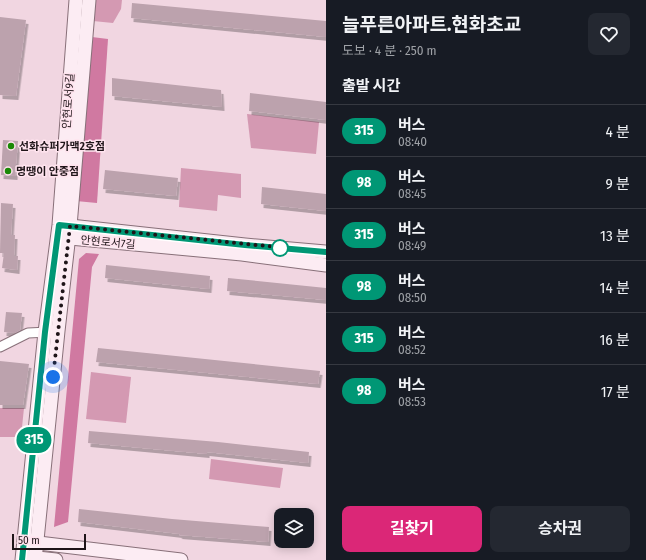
<!DOCTYPE html>
<html lang="ko">
<meta charset="utf-8">
<style>
:root{--surface:#171b24;--page:#242831;--text:#f1f3f6;--muted:#9ea1a6;--line:#363941;--accent:#db2777}
body{margin:0;font-family:"Fira Sans Condensed","Noto Sans KR",sans-serif;background:var(--page);color:var(--text);height:100vh;display:flex;flex-direction:column;font-size:15px;white-space:nowrap}
*{box-sizing:border-box;margin:0}
p{font-size:13px;color:var(--muted)}
.icon{flex:none;width:22px;height:22px;fill:none;stroke:currentColor;stroke-width:2;stroke-linecap:round;stroke-linejoin:round}
.map{position:relative;flex:1;overflow:hidden}
.panel{display:flex;flex-direction:column;background:var(--surface);width:320px}
.panel>*{flex:none}
.badge{padding:0 8px;border-radius:13px;font-size:14px;line-height:26px}
.controls{position:absolute;left:274px;top:508px;display:grid;gap:8px}
.controls a{display:grid;place-items:center;width:40px;height:40px;border-radius:8px;background:var(--surface);box-shadow:0 2px 10px #0003;font-size:20px}
.scale{position:absolute;left:12px;bottom:10px;width:74px;box-sizing:border-box;padding-left:4px;border:2px solid #1f1519;border-top:0;font-size:11px;line-height:14px;white-space:nowrap;color:#1f1519;-webkit-text-stroke:3px #ffe3ee;paint-order:stroke}
.you{position:absolute;width:20px;height:20px;margin:-10px;border:3px solid #fff;border-radius:50%;background:#1a73e8;box-shadow:0 0 0 6px #1a73e833}
.map>.badge{position:absolute;translate:-50% -50%;box-shadow:0 0 0 2px #fff}
h2{padding:0 16px;font-size:15px;line-height:36px}
.round{display:grid;place-items:center;flex:none;width:42px;height:42px;border-radius:8px;background:var(--page)}
.headline{display:flex;align-items:center;justify-content:space-between;height:68px;padding:0 16px}
h1{font-size:19px;font-weight:700;line-height:30px}
.primary-button{display:flex;gap:8px;margin-top:auto;padding:8px 16px}
.primary-button a{flex:1;height:46px;border-radius:8px;background:var(--accent);color:#fff;font-size:16px;font-weight:700;line-height:46px;text-align:center}
.primary-button a+a{background:var(--page);color:var(--text)}
ul{padding:0;list-style:none}
li{display:flex;align-items:center;gap:12px;height:52px;padding:0 16px;border-top:1px solid var(--line)}
li div{flex:1}
li b{display:block;font-size:15px}
li em{font-style:normal}
li .badge{min-width:44px;font-weight:700;text-align:center}
main{display:flex;flex:1;min-height:0}
.map>svg:first-child{display:block}
</style>
<main>
<div class="map">
<svg width="326" height="560" viewBox="0 0 326 560">
<defs>
<filter id="shadow"><feDropShadow dx="2.5" dy="4" stdDeviation="0" flood-color="#0004"/></filter>
</defs>
<rect width="100%" height="100%" fill="#f1d6e1"/>
<g fill="#d499b2">
<path d="M96 0H122L121 9 113 23 93 21Z"/>
<path d="M247 114 319 122 316 154 251 148Z"/>
<path d="M181 168 241 174V198L218 195 217 211 179 207Z"/>
<path d="M91 372 131 377 126 423 86 419Z"/>
<path d="M0 408H24L21 437H0Z"/>
<path d="M211 459 283 468 280 488 209 479Z"/>
</g>
<g fill="#d079a1">
<path d="M92 37 108 39 97 203 76 201Z"/>
<path d="M86 253 99 254 92 267 68 522 54 527 79 259Z"/>
</g>
<g fill="#bca2ad" filter="url(#shadow)">
<path d="M132 3 326 21V37L131 18Z"/>
<path d="M0 17 26 20 16 96 0 95Z"/>
<path d="M112 78 221 90 222 107 112 96Z"/>
<path d="M250 93 326 102V120L249 111Z"/>
<path d="M3 140 18 141 15 176 1 175Z"/>
<path d="M105 170 178 178 176 196 103 189Z"/>
<path d="M262 187 326 194V211L261 204Z"/>
<path d="M1 203 13 204 11 235H15L14 256H18L17 270 2 268 4 253H0Z"/>
<path d="M106 265 210 276 209 289 105 278Z"/>
<path d="M228 278 326 288V300L227 291Z"/>
<path d="M6 312 22 313 20 330 15 333 4 332Z"/>
<path d="M98 348 320 371 318 384 96 362Z"/>
<path d="M0 361 29 364 23 405H0Z"/>
<path d="M89 431 218 442 309 452 308 463 207 452V454L88 443Z"/>
<path d="M79 509 172 519 269 527 268 542 179 535 180 534 78 522Z"/>
</g>
<g fill="none" stroke-linecap="round" stroke-linejoin="round">
<g stroke="#887079" stroke-width="11">
<path id="street" d="M0 347 28 333 49 332"/>
</g>
<g stroke="#887079" stroke-width="15">
<g id="secondary">
<path d="M61 225 245 245 326 252"/>
<path d="M59 237 242 254 326 265"/>
<path d="M30 542 181 560"/>
<path d="M28 557 56 560"/>
<path d="M22 560 45 332 59 225 76 0"/>
<path d="M35 560 58 331 70 226 89 0"/>
</g>
</g>
<use href="#street" stroke="#fff" stroke-width="9"/>
<use href="#secondary" stroke="#fcecf3" stroke-width="13"/>
</g>
<g fill="none" stroke-linecap="round" stroke-linejoin="round">
<g stroke="#fff" stroke-width="9">
<path id="line" d="M22 560 45 332 59 225 245 245 326 252"/>
</g>
<use href="#line" stroke="#009775" stroke-width="6"/>
<path stroke="#1f1519" stroke-width="4" stroke-dasharray="0 7.2" d="M53 377 70 226 286 248H280"/>
</g>
<g fill="#1a8906" stroke="#ffe3ee" stroke-width="1.5">
<circle cx="11" cy="146" r="4"/>
<circle cx="8" cy="171" r="4"/>
</g>
<circle fill="#fff" stroke="#009775" stroke-width="2" cx="280" cy="248" r="8"/>
<g text-anchor="middle" stroke-width="3" stroke-linejoin="round" paint-order="stroke">
<g font-size="11" fill="#1f1519" stroke="#ffe3ee">
<text transform="translate(68 101) rotate(-86)" y="4">안현로서9길</text>
<text transform="translate(108 242) rotate(5)" y="4">안현로서7길</text>
</g>
<g font-size="11" font-weight="bold" fill="#1f1519" stroke="#ffe3ee" text-anchor="start">
<text x="19" y="150">선화슈퍼가맥2호점</text>
<text x="16" y="175">명땡이 안중점</text>
</g>
</g>
</svg>
<div class="controls">
<a><svg class="icon" aria-label="layers" viewBox="0 0 24 24"><path d="M12 4l9 5-9 5-9-5zM3 14l9 5 9-5"/></svg></a>
</div>
<div class="scale">50 m</div>
<div class="you" style="left:53px;top:377px"></div>
<b class="badge" style="left:34px;top:440px;background:#009775;color:#fff">315</b>
</div>
<section class="panel">
<div class="headline"><div><h1>늘푸른아파트.현화초교</h1><p>도보 · 4 분 · 250 m</p></div><a class="round"><svg class="icon" aria-label="heart" viewBox="0 0 24 24"><path d="M12 20l-8-8c-3-5 5-10 8-4 3-6 11-1 8 4z"/></svg></a></div>
<h2>출발 시간</h2>
<ul>
<li><span class="badge" style="background:#009775;color:#fff">315</span><div><b>버스</b><p>08:40</p></div><em>4 분</em></li>
<li><span class="badge" style="background:#009775;color:#fff">98</span><div><b>버스</b><p>08:45</p></div><em>9 분</em></li>
<li><span class="badge" style="background:#009775;color:#fff">315</span><div><b>버스</b><p>08:49</p></div><em>13 분</em></li>
<li><span class="badge" style="background:#009775;color:#fff">98</span><div><b>버스</b><p>08:50</p></div><em>14 분</em></li>
<li><span class="badge" style="background:#009775;color:#fff">315</span><div><b>버스</b><p>08:52</p></div><em>16 분</em></li>
<li><span class="badge" style="background:#009775;color:#fff">98</span><div><b>버스</b><p>08:53</p></div><em>17 분</em></li>
</ul>
<div class="primary-button"><a>길찾기</a><a>승차권</a></div>
</section>
</main>
